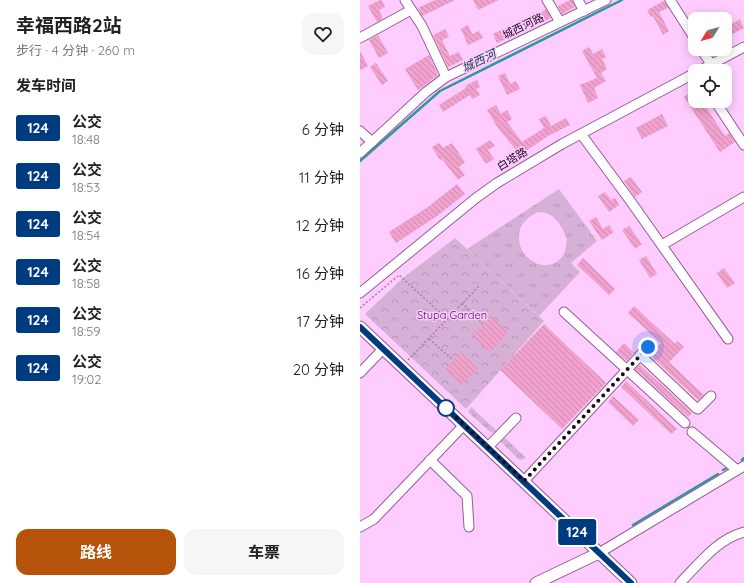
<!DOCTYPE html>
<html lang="zh">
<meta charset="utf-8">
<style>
:root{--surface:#fff;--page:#f6f6f6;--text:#222;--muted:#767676;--accent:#b45309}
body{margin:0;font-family:Quicksand,"Noto Sans SC",sans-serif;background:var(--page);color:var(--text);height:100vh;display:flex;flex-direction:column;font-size:15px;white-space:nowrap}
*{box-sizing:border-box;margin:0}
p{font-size:13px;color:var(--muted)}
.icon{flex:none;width:22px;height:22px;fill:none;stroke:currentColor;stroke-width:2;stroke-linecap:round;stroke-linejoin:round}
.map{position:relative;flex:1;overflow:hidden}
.drawer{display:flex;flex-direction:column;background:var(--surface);width:360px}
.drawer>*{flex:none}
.badge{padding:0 8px;border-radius:3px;font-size:14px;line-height:26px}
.needle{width:26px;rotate:233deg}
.tools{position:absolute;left:328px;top:12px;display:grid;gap:8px}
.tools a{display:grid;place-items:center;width:44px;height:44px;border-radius:8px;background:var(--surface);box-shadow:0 2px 10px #0003;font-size:20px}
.you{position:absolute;width:20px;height:20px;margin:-10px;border:3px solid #fff;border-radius:50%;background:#1a73e8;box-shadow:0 0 0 6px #1a73e833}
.map>.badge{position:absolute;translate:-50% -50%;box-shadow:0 0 0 2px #fff}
h2{padding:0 16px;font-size:15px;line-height:36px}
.round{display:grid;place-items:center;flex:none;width:42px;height:42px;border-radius:12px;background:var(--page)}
.summary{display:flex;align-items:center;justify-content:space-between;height:68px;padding:0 16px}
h1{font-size:19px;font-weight:700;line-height:30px}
.cta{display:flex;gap:8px;margin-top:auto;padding:8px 16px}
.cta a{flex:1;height:46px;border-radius:12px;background:var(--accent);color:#fff;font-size:16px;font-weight:700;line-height:46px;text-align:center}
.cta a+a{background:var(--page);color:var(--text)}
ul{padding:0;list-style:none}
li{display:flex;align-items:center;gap:12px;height:48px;padding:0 16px}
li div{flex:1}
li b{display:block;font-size:15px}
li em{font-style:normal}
li .badge{min-width:44px;font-weight:700;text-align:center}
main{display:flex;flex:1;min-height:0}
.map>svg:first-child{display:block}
</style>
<main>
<section class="drawer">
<div class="summary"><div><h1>幸福西路2站</h1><p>步行 · 4 分钟 · 260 m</p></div><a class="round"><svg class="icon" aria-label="heart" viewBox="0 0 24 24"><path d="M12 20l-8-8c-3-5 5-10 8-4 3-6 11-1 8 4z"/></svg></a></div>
<h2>发车时间</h2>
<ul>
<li><span class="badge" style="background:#003b80;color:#fff">124</span><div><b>公交</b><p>18:48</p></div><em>6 分钟</em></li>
<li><span class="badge" style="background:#003b80;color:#fff">124</span><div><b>公交</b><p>18:53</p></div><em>11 分钟</em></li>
<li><span class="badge" style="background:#003b80;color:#fff">124</span><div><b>公交</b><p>18:54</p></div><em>12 分钟</em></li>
<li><span class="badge" style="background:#003b80;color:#fff">124</span><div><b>公交</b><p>18:58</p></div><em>16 分钟</em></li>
<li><span class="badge" style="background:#003b80;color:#fff">124</span><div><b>公交</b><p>18:59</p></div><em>17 分钟</em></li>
<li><span class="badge" style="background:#003b80;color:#fff">124</span><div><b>公交</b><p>19:02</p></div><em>20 分钟</em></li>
</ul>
<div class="cta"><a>路线</a><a>车票</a></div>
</section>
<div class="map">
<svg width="384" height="583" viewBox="0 0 384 583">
<defs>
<pattern id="grass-tufts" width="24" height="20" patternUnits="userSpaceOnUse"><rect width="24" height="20" fill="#d6b0d6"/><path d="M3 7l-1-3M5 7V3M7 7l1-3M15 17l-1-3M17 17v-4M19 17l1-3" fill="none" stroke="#b796b7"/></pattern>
<pattern id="park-crowns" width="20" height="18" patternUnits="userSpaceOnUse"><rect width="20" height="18" fill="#d6b0d6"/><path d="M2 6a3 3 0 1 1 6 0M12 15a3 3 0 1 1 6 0" fill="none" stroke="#b796b7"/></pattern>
<pattern id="building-back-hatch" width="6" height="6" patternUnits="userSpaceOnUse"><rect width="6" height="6" fill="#f0a1cc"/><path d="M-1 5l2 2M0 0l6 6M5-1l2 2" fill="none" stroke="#cd89af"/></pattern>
</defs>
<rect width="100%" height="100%" fill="#feccff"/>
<g fill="url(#grass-tufts)" fill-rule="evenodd">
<path d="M199 189 237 241 211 263 220 272 179 316 107 249ZM178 212C194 212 201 224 207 239 206 243 206 249 204 254 190 277 157 261 159 235 160 223 168 217 178 212Z"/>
<path d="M111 407 137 431 132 433 129 431 108 412Z"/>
<path d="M143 436 166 458 161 460 158 459 140 441Z"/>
</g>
<path fill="url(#park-crowns)" d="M95 238 184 321 106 409 5 314 43 278Z"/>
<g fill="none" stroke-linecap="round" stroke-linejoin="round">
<g stroke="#2e97a2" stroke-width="2.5">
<path d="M0 161 80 91 262 0"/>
<path d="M382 460 384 458"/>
<path d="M363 470 367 468"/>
<path d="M273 525 358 474"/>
</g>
</g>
<g fill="url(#building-back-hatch)">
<path d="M20 0H22L25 7 19 10 23 19 17 22 8 6Z"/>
<path d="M75 0H95L62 16 58 8Z"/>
<path d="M113 0H139L118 10Z"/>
<path d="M210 0H212L215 7 202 14 198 6Z"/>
<path d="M304 1 308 8 299 12 309 31 303 35 293 16 291 17 287 10Z"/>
<path d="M186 9 191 18 179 24 175 17Z"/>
<path d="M380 19 384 28 367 37 365 28Z"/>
<path d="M108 25 112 34 119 31 123 38 108 45 101 29Z"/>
<path d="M150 26 154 35 137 43 133 34Z"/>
<path d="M85 29 89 37 82 40 90 56 99 52 103 60 88 67 73 35Z"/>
<path d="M18 35 28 53 19 58 9 40Z"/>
<path d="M229 47 233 54 242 49 246 57 242 59 247 69 241 73 246 81 234 88 238 98 228 103 220 85 237 78 222 51Z"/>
<path d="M0 51 8 66 0 70Z"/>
<path d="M69 55 78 75 58 90 45 69Z"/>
<path d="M16 63 28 81 22 85 10 67Z"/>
<path d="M145 73 150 84 156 81 160 89 147 95 138 76Z"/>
<path d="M117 80 120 87 116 89 120 95 112 99 110 95 83 112 79 105 106 88 105 86Z"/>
<path d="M335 89V101H342L365 136 369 133 375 142 360 152 324 97Z"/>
<path d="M136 105 141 114 147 110 152 119 147 122 162 142 184 128 179 119 186 116 191 126 206 118 210 125 188 136 160 155 138 128 127 110Z"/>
<path d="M302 114 308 126 282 139 276 128Z"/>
<path d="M130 140 135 146 128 150 134 159 126 164 116 149Z"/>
<path d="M79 143 83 148 92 143 105 162 99 167 105 175 98 180 82 159 80 160 72 147Z"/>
<path d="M271 177 282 192 275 197 264 181Z"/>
<path d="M97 184 105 194 77 216 36 243 29 232 68 207Z"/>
<path d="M245 192 251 200 255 198 259 205 249 212 238 196Z"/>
<path d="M236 217 243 229 249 225 254 232 242 240 229 221Z"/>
<path d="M269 226 282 244 275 249 262 230Z"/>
<path d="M286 256 297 274 290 278 279 260Z"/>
<path d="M223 258 255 289 249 295 217 265Z"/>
<path d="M364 268 375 283 367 288 357 273Z"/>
<path d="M274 306 315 344 317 341 324 347 309 362 344 395 338 400 290 355 301 343 268 313Z"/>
<path d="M131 316 148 332 130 352 112 335Z"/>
<path d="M184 324 246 383 202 429 140 370Z"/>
<path d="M264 343 274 353 267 361 256 352Z"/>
<path d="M101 352 118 368 102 385 85 369Z"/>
<path d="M280 365 332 413 328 417 275 369Z"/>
<path d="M266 381 317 429 311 434 261 387Z"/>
<path d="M253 396 279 420 273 426 248 402Z"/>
</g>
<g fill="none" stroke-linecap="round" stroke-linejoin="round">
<g stroke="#955d97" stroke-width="11">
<g id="minor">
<path d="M45 0 62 26 86 77"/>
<path d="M187 0 200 22"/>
<path d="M218 0 224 11"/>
<path d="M310 0 335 39"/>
<path d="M0 38 51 10"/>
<path d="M341 49 351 64"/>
<path d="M339 71 384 47"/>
<path d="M355 101 384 145"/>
<path d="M0 131 12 142"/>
<path d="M221 134 269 199 368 339"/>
<path d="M0 153 66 92 86 77 246 0"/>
<path d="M302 245 384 197"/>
<path d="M0 293 116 198 137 183 202 144 335 73"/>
<path d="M204 312 325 423"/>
<path d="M280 355 336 408 338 409 351 396"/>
<path d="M0 373 23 349"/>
<path d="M332 432 377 470"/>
<path d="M127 448 156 418"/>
<path d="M70 460 107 496 109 527"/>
<path d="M164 481 288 347"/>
<path d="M0 527 14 519 104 425"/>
<path d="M239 553 384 466"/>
<path d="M320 583C339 564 357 539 384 532"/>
</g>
</g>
<g stroke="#955d97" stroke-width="13">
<g id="major">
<path d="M0 327 271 583"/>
<path d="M176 583 239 553"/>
</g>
</g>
<g stroke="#a57ea6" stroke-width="1.5" stroke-dasharray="2 2" stroke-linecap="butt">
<path d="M102 303 123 324"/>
<path d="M0 308 39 275 87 319"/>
<path d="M69 339 93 360"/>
<path d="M48 360 120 285"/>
</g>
<use href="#minor" stroke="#fff" stroke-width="9"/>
<use href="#major" stroke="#fff" stroke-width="11"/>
</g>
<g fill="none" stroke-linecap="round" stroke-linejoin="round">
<g stroke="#fff" stroke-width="9">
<path id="line" d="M0 327 271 583"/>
</g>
<use href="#line" stroke="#003b80" stroke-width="6"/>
<path stroke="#1e081f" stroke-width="4" stroke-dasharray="0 7.2" d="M86 408 81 403 164 481 288 347"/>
</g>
<circle fill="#fff" stroke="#003b80" stroke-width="2" cx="86" cy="408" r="8"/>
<g text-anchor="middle" stroke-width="3" stroke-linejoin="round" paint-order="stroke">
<g font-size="11" fill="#1e081f" stroke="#feccff">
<text transform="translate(163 26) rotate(-26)" y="4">城西河路</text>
<text transform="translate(152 159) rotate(-31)" y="4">白塔路</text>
</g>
<g font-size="11" fill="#501354" stroke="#feccff">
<text x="92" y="319">Stupa Garden</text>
</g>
<g font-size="12" font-style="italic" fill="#1b484d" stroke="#feccff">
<text transform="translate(119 61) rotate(-26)" y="4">城西河</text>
</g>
</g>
</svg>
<div class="tools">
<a><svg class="needle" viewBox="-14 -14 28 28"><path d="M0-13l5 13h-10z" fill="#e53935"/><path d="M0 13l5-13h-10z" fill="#767676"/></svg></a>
<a><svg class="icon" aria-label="locate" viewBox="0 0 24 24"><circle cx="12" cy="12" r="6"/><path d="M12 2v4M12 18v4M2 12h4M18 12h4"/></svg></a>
</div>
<div class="you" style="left:288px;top:347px"></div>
<b class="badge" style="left:217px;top:532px;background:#003b80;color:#fff">124</b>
</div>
</main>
